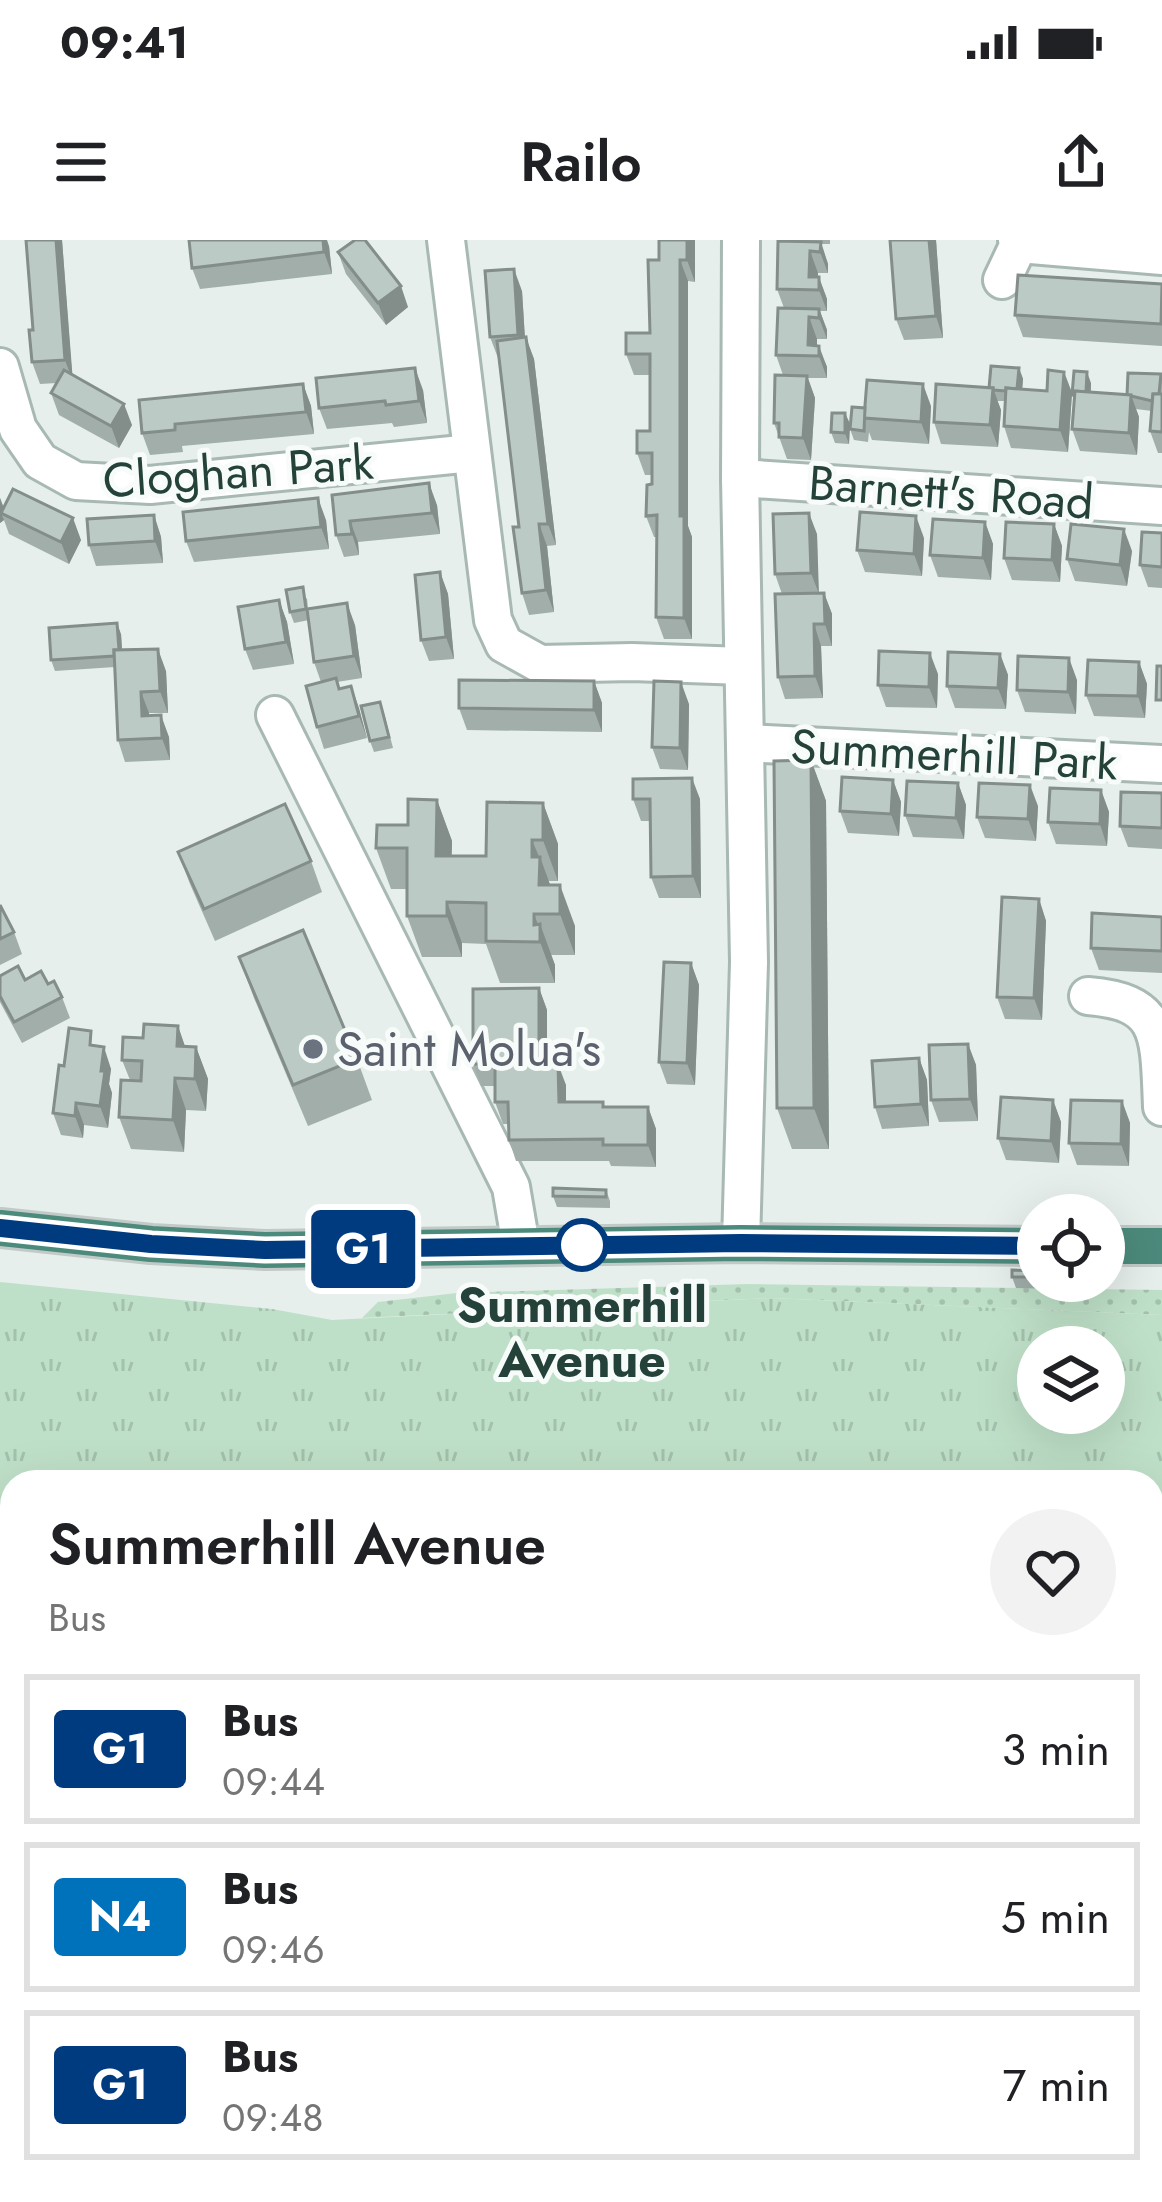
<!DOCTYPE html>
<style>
:root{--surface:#fff;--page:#f2f2f2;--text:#202124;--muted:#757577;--line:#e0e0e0}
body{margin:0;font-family:Jost,sans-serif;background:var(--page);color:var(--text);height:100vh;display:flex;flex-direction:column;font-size:45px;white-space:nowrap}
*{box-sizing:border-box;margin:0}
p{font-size:39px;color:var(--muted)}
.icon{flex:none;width:66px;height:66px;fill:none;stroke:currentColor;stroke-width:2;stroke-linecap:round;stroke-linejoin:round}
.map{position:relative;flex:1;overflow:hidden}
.details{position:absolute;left:0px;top:1230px;width:1164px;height:732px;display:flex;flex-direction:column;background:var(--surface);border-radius:36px 36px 0 0;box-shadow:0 12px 48px #0002}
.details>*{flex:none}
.badge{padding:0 24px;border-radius:9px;font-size:42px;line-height:78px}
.fabs{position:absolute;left:1017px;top:954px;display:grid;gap:24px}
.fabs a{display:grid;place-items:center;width:108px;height:108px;border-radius:50%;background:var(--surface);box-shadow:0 12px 48px #0002;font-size:60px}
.map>.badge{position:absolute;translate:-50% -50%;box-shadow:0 0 0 6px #fff}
.round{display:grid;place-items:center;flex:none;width:126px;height:126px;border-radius:63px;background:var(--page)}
.headline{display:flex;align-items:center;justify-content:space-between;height:204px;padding:0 48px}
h1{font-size:57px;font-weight:600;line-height:90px}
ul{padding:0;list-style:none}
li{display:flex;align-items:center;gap:36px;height:150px;margin:0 24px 18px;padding:0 24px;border:6px solid var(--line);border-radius:0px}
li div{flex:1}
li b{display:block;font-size:45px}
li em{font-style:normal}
li .badge{min-width:132px;font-weight:700;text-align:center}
.status{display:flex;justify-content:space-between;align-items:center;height:84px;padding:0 60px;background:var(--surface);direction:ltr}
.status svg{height:33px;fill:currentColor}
header{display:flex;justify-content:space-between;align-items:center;height:156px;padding:0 48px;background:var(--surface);font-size:54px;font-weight:600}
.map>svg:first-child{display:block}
</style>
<div class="status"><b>09:41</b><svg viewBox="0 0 49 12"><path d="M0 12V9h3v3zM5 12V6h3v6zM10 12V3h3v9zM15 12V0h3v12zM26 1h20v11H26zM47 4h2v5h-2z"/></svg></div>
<header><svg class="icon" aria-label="menu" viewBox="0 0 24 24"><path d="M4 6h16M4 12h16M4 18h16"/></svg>Railo<svg class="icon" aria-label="share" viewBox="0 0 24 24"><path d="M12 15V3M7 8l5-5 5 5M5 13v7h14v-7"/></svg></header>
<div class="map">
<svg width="1162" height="1962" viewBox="0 0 1162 1962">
<defs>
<pattern id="grass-dots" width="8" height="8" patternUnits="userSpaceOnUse" patternTransform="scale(3)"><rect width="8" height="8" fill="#bfe0c8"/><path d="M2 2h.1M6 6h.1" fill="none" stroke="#a4c1ad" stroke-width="1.8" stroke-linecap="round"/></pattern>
<pattern id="park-tufts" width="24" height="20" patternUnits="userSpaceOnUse" patternTransform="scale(3)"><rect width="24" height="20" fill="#bfe0c8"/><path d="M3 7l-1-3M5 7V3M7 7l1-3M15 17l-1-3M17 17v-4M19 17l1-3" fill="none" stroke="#a4c1ad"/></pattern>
</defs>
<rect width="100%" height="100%" fill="#e6efeb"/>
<path fill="url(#grass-dots)" d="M748 1044 1162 1050V1075L771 1058 362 1078 378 1062 457 1053Z"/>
<path fill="url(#park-tufts)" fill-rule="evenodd" d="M0 1042 272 1069 332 1080 771 1058 1162 1075V1962H0ZM1038 1107H1104V1173H1038ZM12 1242H1152V1950H12Z"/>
<path fill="#bfe0c8" d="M29 1950H385L384 1962H28Z"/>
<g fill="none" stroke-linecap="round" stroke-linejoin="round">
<g stroke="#a8b8b2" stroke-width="42">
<g id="minor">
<path d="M446 0 493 380 504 404 540 424 632 422 743 426"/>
<path d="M1019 4 1162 16"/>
<path d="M1002 40 1019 4 1017 0"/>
<path d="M0 127 18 189 40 221 76 241 150 245 472 213"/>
<path d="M740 238 1162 266"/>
<path d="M275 475 511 947 521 1006"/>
<path d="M745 503 1162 524"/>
<path d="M1088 756C1162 762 1159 793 1162 867"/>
<path d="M741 1003 749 722 740 238 741 0"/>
</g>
</g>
<g stroke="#c2cac8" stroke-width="42">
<g id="trunk">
<path d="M0 988 151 1004 265 1010 741 1003 1038 1006"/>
<path d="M1104 1006H1162"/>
</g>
</g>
<use href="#minor" stroke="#fff" stroke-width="36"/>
<use href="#trunk" stroke="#4c8a7c" stroke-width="36"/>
</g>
<g fill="#a1aea9">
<path d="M62 0 72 135 132 185 119 208 59 175 51 153 57 143 40 144 32 122 33 90Z"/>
<path d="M695 0V42L688 41V286L692 297V399H664L656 377 657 297H654L646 276 652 235H645L637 213 650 191V135H634L626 114 650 93 659 20Z"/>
<path d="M784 0H830V4H821L828 24V33H818V37L827 59V71H820L827 90V99H817V105L827 127V138H808L815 158 811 220 787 219 774 183 783 135 776 115 784 68 777 49Z"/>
<path d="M890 0H936L943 98 904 100 896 79Z"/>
<path d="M329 6 332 34 200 49 192 28Z"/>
<path d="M338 12 408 67 386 85 346 34Z"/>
<path d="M1162 44V106L1023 97 1015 75Z"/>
<path d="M522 51 525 98 534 119 556 305 547 306 554 372 529 375 522 353 519 287 498 118 490 97Z"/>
<path d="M1019 128 1023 139 1022 150 1047 151 1064 132 1072 153 1068 212 1011 208 1004 186 1005 161H997L1001 170 998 207 941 204 934 182Z"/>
<path d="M1162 138V213H1158L1150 191 1152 171 1136 169 1139 177 1137 215 1080 211 1072 189 1074 159 1072 155 1091 143V153L1127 155Z"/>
<path d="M303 144 311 166 314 194 182 206 183 212 150 215 142 193Z"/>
<path d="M423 150 427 183 394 187 392 183 327 189 319 168Z"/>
<path d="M931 166 929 204 872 200 869 192 868 202 854 200 850 189 865 168Z"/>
<path d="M845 173 850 184 849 204 835 203 831 192Z"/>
<path d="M332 255 437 265 440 294 358 302 359 315 344 317 336 295Z"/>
<path d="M0 258 4 268 81 300 69 324 9 294 4 280 0 283Z"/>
<path d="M154 275 161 297 163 323 96 326 89 305Z"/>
<path d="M326 280 329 309 194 322 186 301Z"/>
<path d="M985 282 993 304 991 340 938 337 930 315Z"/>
<path d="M1054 284 1062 306 1060 342 1012 340 1004 318Z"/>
<path d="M1162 293V348L1148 347 1140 325Z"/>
<path d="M817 294 818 353H824L832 374V406H821L823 458 785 459 778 437 782 354 775 334Z"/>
<path d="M924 298 922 336 865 332 857 310Z"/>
<path d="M1132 311 1127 346 1075 341 1067 319Z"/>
<path d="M440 332 448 354 454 419 429 421 421 400Z"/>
<path d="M307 358 308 369 355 385 362 438 337 442 340 449 351 446 367 498 324 509 317 487 321 442 314 422 309 380 294 383 290 372Z"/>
<path d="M279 360 287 382 294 424 253 430 245 409Z"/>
<path d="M121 394 122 410 166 431 168 473H149V476L169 497 170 520 125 522 118 500 115 427 55 431 51 420Z"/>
<path d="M1000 414 1008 435 1006 469 955 468 947 446Z"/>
<path d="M1139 422 1147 444 1145 478 1094 476 1086 455Z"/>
<path d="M938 434 937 468 886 467 878 445Z"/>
<path d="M1077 440 1076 474 1025 472 1017 450Z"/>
<path d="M594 441 602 463V492L467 490 459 468Z"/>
<path d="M689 464 688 530 660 529 652 507Z"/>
<path d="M384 473 393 508 374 512 370 501Z"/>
<path d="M811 520 826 561 829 909H792L777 868Z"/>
<path d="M893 540 901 562 899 596 848 593 840 571Z"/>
<path d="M958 543 966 565 964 599 913 597 905 575Z"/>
<path d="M1101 550 1109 572 1107 606 1056 604 1048 582Z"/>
<path d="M1162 553V609L1128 607 1120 586Z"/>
<path d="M633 559H700L701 658H659L651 637 650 581H641Z"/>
<path d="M437 560 452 601 451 616H486L543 563 558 604V641H548L575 686V715H551L555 725V743H500L486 704 462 703V717H422L407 676V649H391L376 608Z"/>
<path d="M1038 566 1036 601 985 598 977 577Z"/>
<path d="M178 612 311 621 322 652 215 701 190 644Z"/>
<path d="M1039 659 1046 681 1042 780 1005 779 997 757Z"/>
<path d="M0 665 14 692 22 714 0 725Z"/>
<path d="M1162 677V733L1099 730 1091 708Z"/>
<path d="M239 717 357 819 372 860 308 886 254 758Z"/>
<path d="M691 723 699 745 695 845 667 844 659 822Z"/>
<path d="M25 740 48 744 62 757 70 778 22 803 0 762V756Z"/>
<path d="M539 748 547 770V824L566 845V862H603L605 867H648L656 889V927L611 926 609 921H516L509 900V884H503L495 862V846H481L473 824Z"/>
<path d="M178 786 185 807H196L208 839 206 871 186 870 184 912 131 909 119 877 130 840 122 820 143 798Z"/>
<path d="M968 804 976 825 978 881 939 882 931 860Z"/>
<path d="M97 806 111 829 109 844 112 853 108 888 84 885 83 898 61 895 53 873 64 826Z"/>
<path d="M919 818 927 840 929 886 882 889 875 867Z"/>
<path d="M1053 860 1061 882 1059 923 1006 920 998 898Z"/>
<path d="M1122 861 1130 883 1129 926 1077 925 1069 903Z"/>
<path d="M606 950 610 961V968L557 967 553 956Z"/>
<path d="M1038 1031V1041H1050L1051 1049 1016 1048 1012 1037Z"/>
</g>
<g fill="#838d89">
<path d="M56 0H62L73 142 65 120Z"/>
<path d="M323 0H327L329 6 332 34 324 12Z"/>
<path d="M687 0H695V42L687 20Z"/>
<path d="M929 0H936L943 98 936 76Z"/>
<path d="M821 2 828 24V33L820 12Z"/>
<path d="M810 11 818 33V50L809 37Z"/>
<path d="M680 20 688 41V286L692 297V399L684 378 680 276Z"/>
<path d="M514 29 522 51 526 116 518 95Z"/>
<path d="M819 37 827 59V71L819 50Z"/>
<path d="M401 46 408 67 386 85 378 63Z"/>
<path d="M819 69 827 90V99L819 78Z"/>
<path d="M809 77 817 99V116L808 105Z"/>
<path d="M526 97 534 119 556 305 548 284Z"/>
<path d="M819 106 827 127V138L819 116Z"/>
<path d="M415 128 423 150 427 183 419 161Z"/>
<path d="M1019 128 1023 139 1021 163 1017 152Z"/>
<path d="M1064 132 1072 153 1068 212 1060 190Z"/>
<path d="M1087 132 1091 143 1090 167 1086 156Z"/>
<path d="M807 136 815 158 811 220 803 198Z"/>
<path d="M303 144 311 166 314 194 306 172Z"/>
<path d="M923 144 931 166 929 204 921 182Z"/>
<path d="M993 148 1001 170 998 207 990 185Z"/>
<path d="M1131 155 1139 177 1137 215 1129 193Z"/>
<path d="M124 164 132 185 119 208 111 186Z"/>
<path d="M845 173 850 184 849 204 845 193Z"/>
<path d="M429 243 437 265 440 294 432 273Z"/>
<path d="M0 258 6 275 1 273 4 280 0 283Z"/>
<path d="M318 258 326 280 329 309 321 287Z"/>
<path d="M809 273 817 294 819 354 811 333Z"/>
<path d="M154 275 161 297 163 323 155 301Z"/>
<path d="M916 276 924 298 922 336 914 314Z"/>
<path d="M73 278 81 300 69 324 61 302Z"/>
<path d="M350 281 358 302 359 315 352 294Z"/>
<path d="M985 282 993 304 991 340 983 318Z"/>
<path d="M539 284 547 306 554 372 546 350Z"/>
<path d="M1054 284 1062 306 1060 342 1052 320Z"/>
<path d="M1124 289 1132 311 1127 346 1120 325Z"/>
<path d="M440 332 448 354 454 419 446 397Z"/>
<path d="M824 353 832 374V406L825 384Z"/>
<path d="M279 360 287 382 294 424 286 402Z"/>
<path d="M347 363 355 385 362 438 354 416Z"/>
<path d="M117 383 121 394 123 426 119 415Z"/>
<path d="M814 384 821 406 823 458 815 436Z"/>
<path d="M158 409 166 431 168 473 160 451Z"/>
<path d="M930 413 938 434 937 468 929 447Z"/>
<path d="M1000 414 1008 435 1006 469 998 448Z"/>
<path d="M1069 418 1077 440 1076 474 1068 452Z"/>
<path d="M1139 422 1147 444 1145 478 1138 456Z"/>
<path d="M594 441 602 463V492L594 470Z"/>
<path d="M681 442 689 464 688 530 680 508Z"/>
<path d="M351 446 359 468 367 498 359 476Z"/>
<path d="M141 452 149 473 150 498 142 476Z"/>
<path d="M161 475 169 497 170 520 162 498Z"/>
<path d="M811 520 826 561 829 909 814 868Z"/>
<path d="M692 538 700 559 701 658 693 636Z"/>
<path d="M893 540 901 562 899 596 891 574Z"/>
<path d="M958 543 966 565 964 599 956 578Z"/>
<path d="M1030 545 1038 566 1036 601 1028 579Z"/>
<path d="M1101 550 1109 572 1107 606 1100 584Z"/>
<path d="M437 560 452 601 451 657 436 616Z"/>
<path d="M543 563 558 604V641L543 600Z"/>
<path d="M532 600 540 619V617L555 658 539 645 532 617Z"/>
<path d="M560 645 575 686V715L560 674Z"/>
<path d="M1039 659 1046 681 1042 780 1034 758Z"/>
<path d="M447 662 462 703V717L447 676Z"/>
<path d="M534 674 540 690V684L555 725V743L534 685Z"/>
<path d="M691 723 699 745 695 845 687 823Z"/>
<path d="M539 748 547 770V845L539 824Z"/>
<path d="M178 786 189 818 177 806Z"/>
<path d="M968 804 976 825 978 881 970 859Z"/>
<path d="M104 807 111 829 109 844 112 853 108 888 100 866 101 831Z"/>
<path d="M196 807 208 839 206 871 195 839Z"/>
<path d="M919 818 927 840 929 886 921 864Z"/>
<path d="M558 824 566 845V884L559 862Z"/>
<path d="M175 838 186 870 184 912 173 880Z"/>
<path d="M1053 860 1061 882 1059 923 1051 901Z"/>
<path d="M1122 861 1130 883 1129 926 1121 904Z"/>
<path d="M76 863 84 885 83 898 75 876Z"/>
<path d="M648 867 656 889V927L648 905Z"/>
</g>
<g fill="#bbcac4" stroke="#838d89" stroke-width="3">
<path d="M26 0H56L65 120 32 122 29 90H33Z"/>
<path d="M189 0H323L324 12 192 28Z"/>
<path d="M355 0H365L401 46 378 63 338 12Z"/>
<path d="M659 0H687V20H680V276H684V378L656 377 657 275 646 276 647 245 652 244V213H637V191H650V114H626V93H650L648 20H659Z"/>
<path d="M890 0H929L936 76 896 79Z"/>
<path d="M778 1 821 2 820 12 810 11 809 37H819V50L777 49Z"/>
<path d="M514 29 518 95 490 97 485 31Z"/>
<path d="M1018 35 1162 44 1161 84 1015 75Z"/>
<path d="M778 68 819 69V78L809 77 808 105 819 106V116L776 115Z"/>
<path d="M526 97 548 284H539L546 350 522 353 513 287H519L497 101Z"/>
<path d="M991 126 1019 128 1017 149 1006 148V151L993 150V148H989Z"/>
<path d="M415 128 419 161 386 165 385 161 319 168 316 138Z"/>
<path d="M64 130 124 164 111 186 51 153Z"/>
<path d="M1048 130 1064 132 1060 190 1004 186 1006 148 1047 151Z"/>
<path d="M1074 131 1087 132 1086 152 1075 151 1074 155H1072Z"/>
<path d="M1128 133 1161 134 1159 154H1153L1152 161 1127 155Z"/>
<path d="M775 135 807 136 803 198 779 197V183H774Z"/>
<path d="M867 140 923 144 921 182 864 178Z"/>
<path d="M303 144 306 172 175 184V190L142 193 139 160Z"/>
<path d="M936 144 993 148 990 185 934 182Z"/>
<path d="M1075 151 1131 155 1129 193 1072 189Z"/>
<path d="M1153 154H1162V192L1150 191Z"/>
<path d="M852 167 865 168 864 191 850 189Z"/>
<path d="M832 173H845V193L831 192Z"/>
<path d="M429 243 432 273 350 281 352 294 336 295 332 255Z"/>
<path d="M13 249 73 278 61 302 1 273Z"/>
<path d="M318 258 321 287 186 301 183 272Z"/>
<path d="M860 272 916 276 914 314 857 310Z"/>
<path d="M809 273 811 333 775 334 773 274Z"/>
<path d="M154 275 155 301 89 305 87 279Z"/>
<path d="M933 279 985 282 983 318 930 315Z"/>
<path d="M1006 282 1054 284 1052 320 1004 318Z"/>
<path d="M1071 284 1124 289 1120 325 1067 319Z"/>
<path d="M1142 292 1162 293V327L1140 325Z"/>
<path d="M440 332 446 397 421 400 415 335Z"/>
<path d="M303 347 306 369 290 372 286 350Z"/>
<path d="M824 353 825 384H814L815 436 778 437 775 354Z"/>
<path d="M279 360 286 402 245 409 238 367Z"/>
<path d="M347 363 354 416 314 422 307 369Z"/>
<path d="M117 383 119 410H114V416L51 420 49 388Z"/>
<path d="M158 409 160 451 141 452 142 476 161 475 162 498 118 500 114 410Z"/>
<path d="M879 411 930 413 929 447 878 445Z"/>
<path d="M948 412 1000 414 998 448 947 446Z"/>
<path d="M1018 416 1069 418 1068 452 1017 450Z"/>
<path d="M1088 420 1139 422 1138 456 1086 455Z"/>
<path d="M1157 426H1162V460H1156Z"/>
<path d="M336 438 339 449 351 446 359 476 317 487 306 446Z"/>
<path d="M459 440 594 441V470L459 468Z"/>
<path d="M654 441 681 442 680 508 652 507Z"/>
<path d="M380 462 389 497 370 501 361 466Z"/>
<path d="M811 520 814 868H777L774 521Z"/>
<path d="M842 537 893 540 891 574 840 571Z"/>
<path d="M692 538 693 636 651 637 650 559H633V539Z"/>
<path d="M907 541 958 543 956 578 905 575Z"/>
<path d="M979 543 1030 545 1028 579 977 577Z"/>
<path d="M1050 548 1101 550 1100 584 1048 582Z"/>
<path d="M1121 552 1162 553V588L1120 586Z"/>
<path d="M408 559 437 560 436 616H486L487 562 543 563V600H532V617H540L539 645H560V674H534V685L540 684V702L486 701V663L447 662V676H407V608H376L377 585H408Z"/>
<path d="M285 564 311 621 204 669 178 612Z"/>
<path d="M1002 657 1039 659 1034 758 997 757Z"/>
<path d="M0 665 14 692 0 699Z"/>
<path d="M1092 673 1162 677V711L1091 708Z"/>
<path d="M303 690 357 819 293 845 239 717Z"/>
<path d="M664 722 691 723 687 823 659 822Z"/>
<path d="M18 726 25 740 41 731 48 744 54 741 62 757 14 782 0 756V736Z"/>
<path d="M539 748V824H558L559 862H603V867H648V905H603V899L509 900 508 862H495V824H473V749Z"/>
<path d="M144 784 178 786 177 806 196 807 195 839 175 838 173 880 119 877 121 840 141 841 142 821 122 820 123 797 143 798Z"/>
<path d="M69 788 91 791 90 805 104 807 101 831H105L100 866 76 863 75 876 53 873 59 825 64 826Z"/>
<path d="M968 804 970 859 931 860 929 805Z"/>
<path d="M919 818 921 864 875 867 872 821Z"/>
<path d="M1001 857 1053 860 1051 901 998 898Z"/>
<path d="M1071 860 1122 861 1121 904 1069 903Z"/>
<path d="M553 948 606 950V957L553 956Z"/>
<path d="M1012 1030 1038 1031V1037H1012Z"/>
</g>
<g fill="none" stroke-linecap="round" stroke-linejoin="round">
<g stroke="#fff" stroke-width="27">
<path id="line" d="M0 988 151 1004 265 1010 741 1003 1038 1006"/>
</g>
<use href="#line" stroke="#003b80" stroke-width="18"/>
</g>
<circle fill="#6b7280" stroke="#f7fbf9" stroke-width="4.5" cx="313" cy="809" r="12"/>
<circle fill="#fff" stroke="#003b80" stroke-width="6" cx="582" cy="1005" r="24"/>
<g text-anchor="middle" stroke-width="10" stroke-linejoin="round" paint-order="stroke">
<g font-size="48" fill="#24423a" stroke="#f7fbf9">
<text transform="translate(238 231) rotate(-4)" y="17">Cloghan Park</text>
<text transform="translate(951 252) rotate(4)" y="17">Barnett's Road</text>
<text transform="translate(954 514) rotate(3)" y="17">Summerhill Park</text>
</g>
<g font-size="48" fill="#5b616d" stroke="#f7fbf9" text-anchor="start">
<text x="337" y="826">Saint Molua's</text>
</g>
<g font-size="48" font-weight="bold" fill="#24423a" stroke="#f7fbf9">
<text x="582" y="1082">Summerhill<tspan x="582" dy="55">Avenue</tspan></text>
</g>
</g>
</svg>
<div class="fabs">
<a><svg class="icon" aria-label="locate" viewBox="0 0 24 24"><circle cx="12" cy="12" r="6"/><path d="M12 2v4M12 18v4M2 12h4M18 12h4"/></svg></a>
<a><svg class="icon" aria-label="layers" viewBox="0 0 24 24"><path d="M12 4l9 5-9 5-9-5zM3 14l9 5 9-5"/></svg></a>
</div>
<b class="badge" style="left:363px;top:1009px;background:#003b80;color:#fff">G1</b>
<section class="details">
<div class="headline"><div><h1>Summerhill Avenue</h1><p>Bus</p></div><a class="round"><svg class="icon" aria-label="heart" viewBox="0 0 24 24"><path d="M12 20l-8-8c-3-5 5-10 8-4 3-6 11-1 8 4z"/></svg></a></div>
<ul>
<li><span class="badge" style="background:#003b80;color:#fff">G1</span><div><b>Bus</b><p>09:44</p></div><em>3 min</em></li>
<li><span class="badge" style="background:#0072bc;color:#fff">N4</span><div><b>Bus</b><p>09:46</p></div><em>5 min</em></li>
<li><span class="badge" style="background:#003b80;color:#fff">G1</span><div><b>Bus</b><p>09:48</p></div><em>7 min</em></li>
</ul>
</section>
</div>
